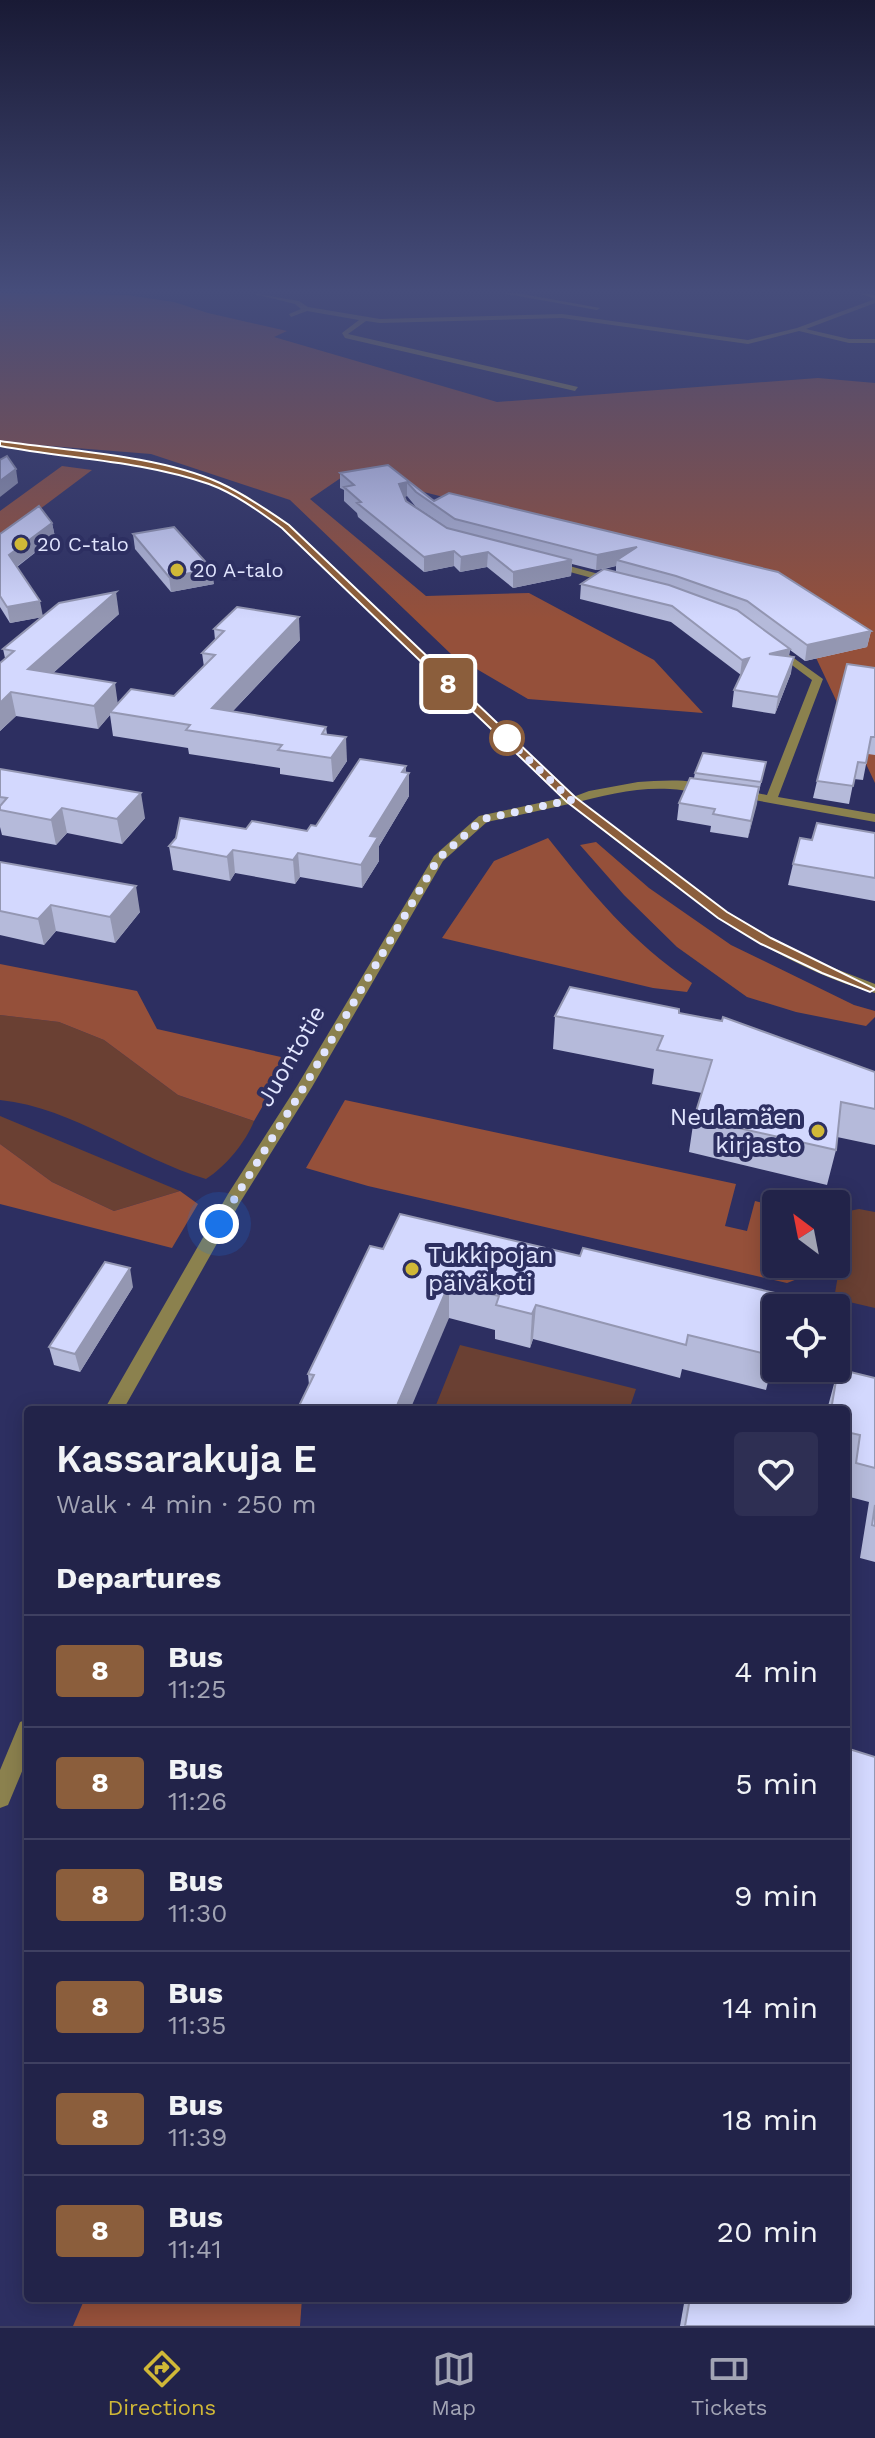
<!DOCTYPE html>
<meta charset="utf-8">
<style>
:root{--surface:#222349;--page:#2e2f53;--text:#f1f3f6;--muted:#a2a4b4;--line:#3f4061;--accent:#d0b837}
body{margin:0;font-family:"Work Sans",sans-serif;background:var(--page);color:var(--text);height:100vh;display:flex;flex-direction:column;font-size:30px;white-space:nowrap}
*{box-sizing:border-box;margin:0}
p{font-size:26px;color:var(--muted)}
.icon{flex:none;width:44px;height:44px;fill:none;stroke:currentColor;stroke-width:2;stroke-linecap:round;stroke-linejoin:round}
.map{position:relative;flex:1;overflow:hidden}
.sheet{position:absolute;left:24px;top:1406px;width:826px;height:896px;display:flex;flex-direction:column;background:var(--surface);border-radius:8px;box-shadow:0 4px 20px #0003,0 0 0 2px var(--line)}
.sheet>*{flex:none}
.badge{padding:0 16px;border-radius:6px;font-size:28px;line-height:52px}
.needle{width:52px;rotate:328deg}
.buttons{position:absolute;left:762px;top:1190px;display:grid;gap:16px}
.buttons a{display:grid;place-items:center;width:88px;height:88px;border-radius:8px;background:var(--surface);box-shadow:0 4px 20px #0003,0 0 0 2px var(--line);font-size:40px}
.you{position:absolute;width:40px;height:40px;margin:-20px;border:6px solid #fff;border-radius:50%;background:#1a73e8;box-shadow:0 0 0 12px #1a73e833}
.map>.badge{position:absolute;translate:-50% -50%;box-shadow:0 0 0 4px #fff}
h2{padding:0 32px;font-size:30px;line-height:72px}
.round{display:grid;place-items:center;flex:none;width:84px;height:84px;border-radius:8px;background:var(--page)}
.head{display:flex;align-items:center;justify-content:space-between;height:136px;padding:0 32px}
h1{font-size:38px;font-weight:600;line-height:60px}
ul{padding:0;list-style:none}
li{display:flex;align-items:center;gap:24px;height:112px;padding:0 32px;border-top:2px solid var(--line)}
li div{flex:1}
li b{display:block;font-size:30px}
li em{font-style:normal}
li .badge{min-width:88px;font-weight:700;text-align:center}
.menu{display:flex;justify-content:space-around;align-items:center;height:112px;border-top:2px solid var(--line);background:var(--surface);font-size:22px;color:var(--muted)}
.menu a{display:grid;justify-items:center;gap:4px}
.menu .on{color:var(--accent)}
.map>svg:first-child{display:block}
</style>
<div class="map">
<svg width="875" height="2326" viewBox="0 0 875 2326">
<rect width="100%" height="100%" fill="#2d2f61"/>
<g fill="#6a4033">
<path d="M0 1015 59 1022 104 1040 178 1095 254 1121C246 1142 225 1167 206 1179 135 1158 75 1108 0 1100Z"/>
<path d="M0 1116 180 1191 114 1211 52 1182 0 1144Z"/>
<path d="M859 1209 875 1212V1308L845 1301 835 1293 849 1211Z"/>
<path d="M460 1345 636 1389 629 1410H434Z"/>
</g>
<g fill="#95503a">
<path d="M0 293 127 295 174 302 208 313 287 331 274 337 497 402 818 378 875 383V783L777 575 559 526 348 473 310 499 426 596 529 593 654 660 703 713 528 699 451 654 290 500 151 454 0 442Z"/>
<path d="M62 466 92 470 0 539V511Z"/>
<path d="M548 838C593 895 631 941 692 983L687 992 653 988 442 938 494 861Z"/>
<path d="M596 842 649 888 731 945 854 1005 875 1011V1017L866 1026 796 1012 747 997 677 947 624 895 580 845Z"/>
<path d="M0 964 137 991 157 1029 290 1059 254 1121 178 1095 104 1040 59 1022 0 1015Z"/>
<path d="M345 1100 736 1184 725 1226 747 1231 755 1201 776 1206V1264H808L805 1276 787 1283 368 1186 306 1168Z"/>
<path d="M0 1144 52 1182 114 1211 180 1191 198 1204 172 1248 0 1204Z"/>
<path d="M85 2298H302L300 2326H73Z"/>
</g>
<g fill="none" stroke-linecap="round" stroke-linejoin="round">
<g fill="#8b814e" fill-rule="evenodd">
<path d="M251 293 299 301 308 307 380 319 562 314 748 340 797 328 875 299V303L806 329 849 339H875V343H849L799 331 748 344 562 318 380 323 366 321 348 334 578 387 575 391 345 338 342 333 359 320 307 311 291 317 289 314 301 309 295 304Z"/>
<path d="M501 293H517L600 308 597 310Z"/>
<path d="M551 561 617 579 619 581 614 584 548 566V562Z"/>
<path d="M777 646 823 679 778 797 875 814V822L738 797 732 793 738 789 767 795 812 680 773 651V647Z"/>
<path d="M638 782C660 781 695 777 713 789 703 796 683 789 670 789 636 787 604 795 571 804L565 800 589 791Z"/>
</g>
<g fill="#8b814e" fill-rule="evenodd">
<path d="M860 293 875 295V299L861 294Z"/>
<path d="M0 442C72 450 146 454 214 480 241 490 265 508 289 524L575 797 728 912 771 938 831 967 875 984V993C758 961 663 876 569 804L487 822 443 861 312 1087 241 1201 123 1410H104L228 1194 297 1086 434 856 479 816 562 798 283 528C259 512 235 494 208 483 142 459 69 455 0 446Z"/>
<path d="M28 1719V1757L8 1805 0 1808V1770L20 1722Z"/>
</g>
</g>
<g fill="#b5bada" fill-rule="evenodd">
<path d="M388 465 434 501 871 631 867 647 805 661 790 650 789 656 791 673 775 714 732 707 734 690 741 675 671 622 580 599 581 584 604 569 596 570 572 564 571 576 513 588 487 567 460 572 454 566 424 572 358 517 357 513 344 501V490L340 488V473ZM407 496 416 507 448 528 406 501 404 497ZM616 566V572L604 569Z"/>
<path d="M52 523 55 537 17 567 43 616 119 614 53 673 118 703 174 696 204 667 202 653 215 640 214 629 300 640 233 711 326 727 327 734 347 761 333 782 280 774V768L189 754 188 748 113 736 110 715 98 729 16 716 0 731V663L5 658 3 649 42 617 10 623 0 607V534Z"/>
<path d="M133 534 214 584 171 592 135 549Z"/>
<path d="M875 668V755L868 754 863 780 854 779 849 804 813 798 817 781Z"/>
<path d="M766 762 748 838 710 832 711 826 677 820 679 803 694 778 695 773Z"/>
<path d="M0 769 145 818 122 844 67 833 56 845 2 835 0 827Z"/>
<path d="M406 772 409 796 379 846V861L362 888 300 877 295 884 235 873 230 881 173 870 169 846 246 829 307 831Z"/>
<path d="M875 833V901L788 885 793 864 812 840Z"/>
<path d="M0 862 140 912 115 943 56 931 44 945 0 935Z"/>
<path d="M679 1013 875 1072V1145L837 1137 836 1150 827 1185 689 1152 694 1118 702 1093 652 1084 654 1069 553 1049 555 1016Z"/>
<path d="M370 1246 776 1349 766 1390 682 1369 680 1378 533 1339 530 1348 495 1339V1330L449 1318 309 1385 308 1374Z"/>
<path d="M133 1287 80 1372 54 1365 49 1347Z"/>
<path d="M838 1369 875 1378V1562L860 1558 869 1502 846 1496 849 1468H846V1410H827Z"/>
<path d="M685 2298H846L875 2326H680Z"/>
</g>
<g fill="#9497b2">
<path d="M16 469 18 483 0 497V481Z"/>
<path d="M407 482V496L399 499V484Z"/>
<path d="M52 523 55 537 12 570 9 555Z"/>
<path d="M637 547 617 560 616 566 596 570 597 555Z"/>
<path d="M454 551V566L424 572V557Z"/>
<path d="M488 552 487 567 460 572 461 557Z"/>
<path d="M572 560 571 576 513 588V572Z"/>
<path d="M212 569 214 584 171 592 169 577Z"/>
<path d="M116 592 119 614 32 692 28 669Z"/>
<path d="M40 601 43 617 10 623 7 607Z"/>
<path d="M299 617 300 640 214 731 212 708Z"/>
<path d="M871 631 867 647 805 661 807 645Z"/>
<path d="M790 649 787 665 769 654Z"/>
<path d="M794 657 791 673 775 714 778 697Z"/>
<path d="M749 658 747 674 740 676 742 660Z"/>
<path d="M115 683 118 705 110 712V715L98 729 94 706Z"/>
<path d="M11 692 16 716 0 731V703Z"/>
<path d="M346 737 347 761 333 782 331 758Z"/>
<path d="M406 766V778L409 773V796L379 846V861L362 888 361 865 370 836Z"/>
<path d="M759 787 757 804 748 838 751 821Z"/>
<path d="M141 793 145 818 122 844 117 819Z"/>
<path d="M62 808 67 833 56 845 51 820Z"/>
<path d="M233 850 235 873 230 881 227 857Z"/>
<path d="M298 853 300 877 295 884 293 860Z"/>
<path d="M136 886 140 912 115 943 110 917Z"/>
<path d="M51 905 56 931 44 945 38 919Z"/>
<path d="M130 1268 133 1287 80 1372 75 1354Z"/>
<path d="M449 1284V1318L410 1410 398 1403Z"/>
<path d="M536 1305 533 1339 530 1348 532 1314Z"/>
</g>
<g fill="#d3d8fe" stroke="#9497b2" stroke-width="2">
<path d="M7 456 16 469 0 481V460Z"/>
<path d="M388 465 434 501 449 493 778 572 871 631 807 645 747 601 676 576 617 560 637 547 597 555 455 519 416 492 407 482 399 484 406 501 447 528 572 560 513 572 488 552 461 557 454 551 424 557 357 503 361 502 344 487 354 485 340 473Z"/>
<path d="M39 506 52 523 9 555 40 601 7 607 0 596V534Z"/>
<path d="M174 527 212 569 169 577 133 534Z"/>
<path d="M604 569 669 585 737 610 790 649 769 654 794 657 778 697 734 690 749 658 742 660 672 606 581 584Z"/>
<path d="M116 592 28 669 115 683 94 706 11 692 0 703V663L14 651 3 649 59 603Z"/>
<path d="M237 607 299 617 212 708 326 727 322 734 346 737 331 758 278 750 282 745 186 730 190 725 110 712 131 689 174 696 215 655 202 653 224 631 214 629Z"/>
<path d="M847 664 875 668V737H871L866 763 858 762 853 786 817 781Z"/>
<path d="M703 753 766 762 761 782 695 773Z"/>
<path d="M360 759 406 766 402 772 409 773 370 836 378 837 361 865 298 853 293 860 233 850 227 857 169 846 176 838 180 818 246 829 252 821 307 831 311 825 316 826Z"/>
<path d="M0 769 141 793 117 819 62 808 51 820 0 810V806L7 798 0 797Z"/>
<path d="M690 778 759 787 751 821 713 814 715 809 679 803Z"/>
<path d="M817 823 875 833V878L793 864 800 838 812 840Z"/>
<path d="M0 862 136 886 110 917 51 905 38 919 0 911Z"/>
<path d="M570 987 679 1009V1013L722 1021 723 1017 875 1072V1109L841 1102 836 1150 694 1118 712 1060 657 1050 663 1036 555 1016Z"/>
<path d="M400 1214 580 1256 583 1248 788 1296 785 1308H776V1349L774 1356 688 1335 686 1345 536 1305 532 1314 496 1305 499 1296 449 1284 398 1403 423 1410H297L314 1375 308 1374 370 1246 383 1249Z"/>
<path d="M105 1262 130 1268 75 1354 49 1347Z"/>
<path d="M838 1369 875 1378V1468L856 1463 860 1435 846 1432V1410H831Z"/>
<path d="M875 1505V1526L872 1525Z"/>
<path d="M846 1748 875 1757V2326H685L690 2298H846Z"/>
</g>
<linearGradient id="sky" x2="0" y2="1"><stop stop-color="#191a35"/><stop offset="0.47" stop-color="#464d7b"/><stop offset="1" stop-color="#464d7b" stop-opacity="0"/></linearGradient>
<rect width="875" height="619" fill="url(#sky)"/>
<path fill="#8b5e3c" stroke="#fff" stroke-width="2" d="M0 441C68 451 158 455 220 483 244 494 266 509 289 525L575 797 727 912 771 938 875 989 870 992 822 973 761 944 718 918 567 802 282 528C260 512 236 494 209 484 140 460 68 459 0 446Z"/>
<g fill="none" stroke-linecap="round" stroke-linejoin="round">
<path stroke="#e1e5fe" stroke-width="8" stroke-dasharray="0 14.4" d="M219 1224 304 1087 438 859 483 819 571 800 502 734 507 738"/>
</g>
<g fill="#d0b837" stroke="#2d2f61" stroke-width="3">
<circle cx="21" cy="544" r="8"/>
<circle cx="177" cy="570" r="8"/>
<circle cx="818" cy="1131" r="8"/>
<circle cx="412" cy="1269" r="8"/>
</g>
<circle fill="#fff" stroke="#8b5e3c" stroke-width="4" cx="507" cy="738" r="16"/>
<g text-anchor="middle" stroke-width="8" stroke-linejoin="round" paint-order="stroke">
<g font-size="20" fill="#e1e5fe" stroke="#2d2f61" text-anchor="start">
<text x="37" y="551">20 C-talo</text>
<text x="193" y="577">20 A-talo</text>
</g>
<g font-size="24" fill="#e1e5fe" stroke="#2d2f61">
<text transform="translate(291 1056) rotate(-60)" y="8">Juontotie</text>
</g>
<g font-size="24" fill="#e1e5fe" stroke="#2d2f61" text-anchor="end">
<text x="802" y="1125">Neulamäen<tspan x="802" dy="28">kirjasto</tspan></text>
<text x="428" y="1263" text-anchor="start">Tukkipojan<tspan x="428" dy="28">päiväkoti</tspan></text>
</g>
</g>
</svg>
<div class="buttons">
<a><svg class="needle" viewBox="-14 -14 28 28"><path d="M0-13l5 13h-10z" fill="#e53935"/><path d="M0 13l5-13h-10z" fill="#a2a4b4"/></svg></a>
<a><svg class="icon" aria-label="locate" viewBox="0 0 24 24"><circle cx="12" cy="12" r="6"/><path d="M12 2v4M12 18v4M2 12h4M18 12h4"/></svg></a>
</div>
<div class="you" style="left:219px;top:1224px"></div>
<b class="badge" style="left:448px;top:684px;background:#8b5e3c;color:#fff">8</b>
<section class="sheet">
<div class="head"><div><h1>Kassarakuja E</h1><p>Walk · 4 min · 250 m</p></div><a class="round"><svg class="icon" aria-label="heart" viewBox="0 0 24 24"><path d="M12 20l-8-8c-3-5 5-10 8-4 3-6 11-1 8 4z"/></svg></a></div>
<h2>Departures</h2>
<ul>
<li><span class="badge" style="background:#8b5e3c;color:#fff">8</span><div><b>Bus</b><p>11:25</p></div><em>4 min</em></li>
<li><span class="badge" style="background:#8b5e3c;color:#fff">8</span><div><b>Bus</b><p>11:26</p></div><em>5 min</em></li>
<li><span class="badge" style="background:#8b5e3c;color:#fff">8</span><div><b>Bus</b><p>11:30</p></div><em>9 min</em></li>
<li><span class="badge" style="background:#8b5e3c;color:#fff">8</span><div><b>Bus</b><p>11:35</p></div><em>14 min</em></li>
<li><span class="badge" style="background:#8b5e3c;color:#fff">8</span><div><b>Bus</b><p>11:39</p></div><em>18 min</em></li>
<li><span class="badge" style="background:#8b5e3c;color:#fff">8</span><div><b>Bus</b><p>11:41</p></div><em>20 min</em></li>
</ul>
</section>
</div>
<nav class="menu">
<a class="on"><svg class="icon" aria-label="directions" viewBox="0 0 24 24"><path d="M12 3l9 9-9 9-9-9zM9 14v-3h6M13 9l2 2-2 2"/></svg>Directions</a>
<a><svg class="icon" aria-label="map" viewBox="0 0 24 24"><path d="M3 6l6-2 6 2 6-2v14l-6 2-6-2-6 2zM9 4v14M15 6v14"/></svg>Map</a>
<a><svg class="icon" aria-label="tickets" viewBox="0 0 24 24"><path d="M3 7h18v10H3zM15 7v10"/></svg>Tickets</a>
</nav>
